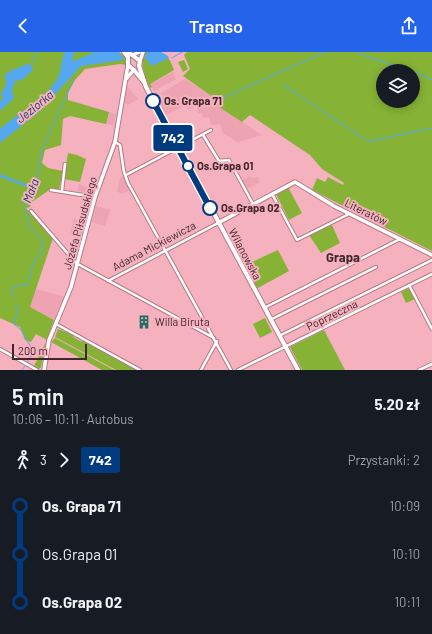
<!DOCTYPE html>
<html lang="pl">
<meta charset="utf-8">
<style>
:root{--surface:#171b24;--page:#242831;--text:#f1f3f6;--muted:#9ea1a6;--accent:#2563eb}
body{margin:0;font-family:Barlow,sans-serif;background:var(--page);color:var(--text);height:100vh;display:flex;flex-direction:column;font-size:15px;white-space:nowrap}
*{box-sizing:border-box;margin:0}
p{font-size:13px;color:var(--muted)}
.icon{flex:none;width:22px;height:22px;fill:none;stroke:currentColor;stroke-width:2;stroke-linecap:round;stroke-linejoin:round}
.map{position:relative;height:318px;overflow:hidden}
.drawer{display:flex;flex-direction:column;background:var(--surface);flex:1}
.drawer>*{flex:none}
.badge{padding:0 8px;border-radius:3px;font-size:14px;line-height:26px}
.tools{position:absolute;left:376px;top:12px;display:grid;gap:8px}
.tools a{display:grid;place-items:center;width:44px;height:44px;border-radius:50%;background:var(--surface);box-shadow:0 2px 10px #0003;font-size:20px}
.scale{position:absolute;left:12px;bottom:10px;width:75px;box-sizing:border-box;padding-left:4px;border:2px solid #41272c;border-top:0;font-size:11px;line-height:14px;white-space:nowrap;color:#41272c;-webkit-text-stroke:3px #f5b1bd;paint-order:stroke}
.map>.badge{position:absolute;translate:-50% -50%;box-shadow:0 0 0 2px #fff}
.legs{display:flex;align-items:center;gap:6px;height:44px;padding:0 12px;font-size:13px}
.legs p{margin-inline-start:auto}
.headline{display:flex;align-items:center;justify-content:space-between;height:68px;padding:0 12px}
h1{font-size:22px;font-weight:600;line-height:30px}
ul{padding:0 12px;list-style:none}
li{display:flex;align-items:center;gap:14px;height:48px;font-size:15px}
li i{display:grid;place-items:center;width:6px;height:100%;margin:0 5px;background:currentColor}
li i::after{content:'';width:10px;height:10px;margin:-5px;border:3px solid;border-radius:50%;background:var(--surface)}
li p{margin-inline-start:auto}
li:first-child i{background:linear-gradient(#0000 50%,currentColor 0)}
li:last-child i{background:linear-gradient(currentColor 50%,#0000 0)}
header{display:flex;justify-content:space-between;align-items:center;height:52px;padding:0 12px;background:var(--accent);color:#fff;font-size:18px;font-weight:600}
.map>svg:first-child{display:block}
</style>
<header><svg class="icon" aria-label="back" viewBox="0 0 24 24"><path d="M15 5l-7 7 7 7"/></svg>Transo<svg class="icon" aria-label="share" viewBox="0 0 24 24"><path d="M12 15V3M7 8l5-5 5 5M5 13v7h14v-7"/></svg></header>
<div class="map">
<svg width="432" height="318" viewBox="0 0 432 318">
<rect width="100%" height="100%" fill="#f5b1bd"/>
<g fill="#eda3b1">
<path d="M173 20 176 27 154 39 150 32Z"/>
<path d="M185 27 217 48 216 53 262 83 238 90 223 81 220 72 211 73 209 65 204 66 202 61H198L197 55 188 57 187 53 164 63 158 51 165 47 161 41Z"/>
<path d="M127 34 138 47 128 53 125 51Z"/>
<path d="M109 60 116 62 114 74 106 72Z"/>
<path d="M124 124 131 138 121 142 117 139 120 126Z"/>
<path d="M250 124 252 126 258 125 259 131 248 136 242 129Z"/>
<path d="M79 132 94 138 93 142 77 139Z"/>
<path d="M96 154 110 158 105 174 92 170Z"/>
<path d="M74 167 85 170 82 185 70 181Z"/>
<path d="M36 237 66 245 59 255 55 268 30 255Z"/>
</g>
<g fill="#86b336" fill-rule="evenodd">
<path d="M0 0H119L125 5 126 13 120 12 85 17 75 28 68 41V48L109 60 106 72 70 64 63 67 61 93 45 98 42 111 48 116 63 119 59 138 52 136 32 150 30 155 26 156 53 186 30 255 54 268 47 288 36 282 31 290 25 288 20 275 0 266Z"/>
<path d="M145 0C165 0 167 0 174 18L150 32 152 35 150 36C145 25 139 12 145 0Z"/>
<path d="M187 0H432V199L312 138 317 126 325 130 328 125 343 133 344 131 322 117 310 103 250 63 242 70 216 53 217 48 183 24 190 17 184 3ZM383 19H413V49H383Z"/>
<path d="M184 8 188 17 183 20 178 10Z"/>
<path d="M68 101 77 103 86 107 80 130 64 127Z"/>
<path d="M288 135 302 161 289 168 276 142Z"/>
<path d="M332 173 340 191 321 201 309 183Z"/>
<path d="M278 198 289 219 256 237 243 214Z"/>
<path d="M409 236 415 247 406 251 401 240Z"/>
<path d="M351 250 355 258 345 264 340 255Z"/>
<path d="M265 266 272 280 260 286 253 272Z"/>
<path d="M58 277 74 283 73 285 82 290 83 288 138 318H116L55 285Z"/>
<path d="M324 278 345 318H302L290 295Z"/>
<path d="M55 286 114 318H102L51 290Z"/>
<path d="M46 290 41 315 39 317 34 314Z"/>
</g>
<g fill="#55a8f0">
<path d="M65 0H75L72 7 74 9 95 0H119L124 8 81 14 40 59 0 91V77C18 61 42 50 56 29 62 20 60 9 65 0Z"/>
<path d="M148 0H161L168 4 169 6 152 14 145 6V3Z"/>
<path d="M27 12 32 14 33 18 22 28 15 29 12 38 14 46 0 59V50L3 46 1 42 6 33 5 23 8 20Z"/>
<path d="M0 122 28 133 27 135 0 125Z"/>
</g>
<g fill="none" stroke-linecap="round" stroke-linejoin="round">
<g stroke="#55a8f0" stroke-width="1">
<path d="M357 1 410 19"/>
<path d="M172 6 182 0"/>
<path d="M30 14 38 0"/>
<path d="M413 20 432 27"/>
<path d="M282 32 366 88"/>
<path d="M218 48 325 0"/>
<path d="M368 90 432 76"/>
<path d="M13 245 11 237 17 234 27 233 35 207 42 201V188L28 173V162L25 158 24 154 29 149 31 138 37 127 42 97 73 29 71 27"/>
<path d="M16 253 17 261 14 272 21 278 34 300 27 310"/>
<path d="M22 318 25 314"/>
</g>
<path stroke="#55a8f0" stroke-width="2.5" d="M30 134 32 135"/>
<g stroke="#b87985" stroke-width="4.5">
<g id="minor">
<path d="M203 83 219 109 229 108 253 152"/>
<path d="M115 90 120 93 124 120 128 131 231 318"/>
<path d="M126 123 211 78"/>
<path d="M51 138 95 145"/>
<path d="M62 138 65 112"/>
<path d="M272 142 297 188 349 162"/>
<path d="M31 159 76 211 214 286"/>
<path d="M108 229 218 171"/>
<path d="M409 233 432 277"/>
<path d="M264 256 400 187"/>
<path d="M270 268 376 215"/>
<path d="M56 272 140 318"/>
<path d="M279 284 432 208"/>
<path d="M0 297 37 318"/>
<path d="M201 318 217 289"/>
<path d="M238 318 432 222"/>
<path d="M419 318 432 312"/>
</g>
</g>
<g stroke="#b87985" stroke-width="5.5">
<g id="tertiary">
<path d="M133 3 139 0"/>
<path d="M140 9 143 0"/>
<path d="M126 27 134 18"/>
<path d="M218 171 295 130 334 154 432 203"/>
<path d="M44 318 49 288 71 235 95 145 115 90 128 13"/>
</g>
</g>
<g stroke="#b87985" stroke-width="6">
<g id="secondary">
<path d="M124 0 128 5V13L134 18"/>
<path d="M128 0 140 9 139 14 146 35 298 318"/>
<path d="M134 18 144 30"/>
</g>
</g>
<use href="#minor" stroke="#fff" stroke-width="2.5"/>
<use href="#tertiary" stroke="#fff" stroke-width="3.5"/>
<use href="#secondary" stroke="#fff" stroke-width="4"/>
</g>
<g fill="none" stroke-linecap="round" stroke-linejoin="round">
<g stroke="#fff" stroke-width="9">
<path id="line-1" d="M153 49 210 156"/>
</g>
<use href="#line-1" stroke="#003b80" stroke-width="6"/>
</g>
<defs>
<g id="building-bare" transform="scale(1.08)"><path d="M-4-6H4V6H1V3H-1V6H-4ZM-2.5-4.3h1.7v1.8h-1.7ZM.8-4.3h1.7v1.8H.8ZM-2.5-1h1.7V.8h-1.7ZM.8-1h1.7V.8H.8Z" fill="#216b65" stroke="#f5b1bd" stroke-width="2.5" paint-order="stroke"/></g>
</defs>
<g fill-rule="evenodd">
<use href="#building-bare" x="144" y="270"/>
</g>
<g fill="#fff" stroke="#003b80" stroke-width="2">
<circle cx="153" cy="49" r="7"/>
<circle cx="188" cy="114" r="5"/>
<circle cx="210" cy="156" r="7"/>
</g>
<g text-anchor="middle" stroke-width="4" stroke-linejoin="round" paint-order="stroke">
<g font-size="11" font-weight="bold" fill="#41272c" stroke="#f5b1bd" text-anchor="start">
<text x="164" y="53">Os. Grapa 71</text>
<text x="197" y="118">Os.Grapa 01</text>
<text x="221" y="160">Os.Grapa 02</text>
</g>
<g font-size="11" fill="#41272c" stroke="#f5b1bd">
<text transform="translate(366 160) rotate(26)" y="4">Literatów</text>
<text transform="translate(80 171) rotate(-74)" y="4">Józefa Piłsudskiego</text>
<text transform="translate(154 194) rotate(-28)" y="4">Adama Mickiewicza</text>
<text transform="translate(245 202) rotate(62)" y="4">Wilanowska</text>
<text transform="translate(332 263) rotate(-26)" y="4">Poprzeczna</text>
</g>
<g font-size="11" fill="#41272c" stroke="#f5b1bd" text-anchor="start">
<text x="155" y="274">Willa Biruta</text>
</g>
<g font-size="12" font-style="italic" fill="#164266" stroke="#f5b1bd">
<text transform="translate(35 55) rotate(-39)" y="4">Jeziorka</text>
<text transform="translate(31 139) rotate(-69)" y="4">Mała</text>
</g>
<g font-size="13" font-weight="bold" fill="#41272c" stroke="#f5b1bd">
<text x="343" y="210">Grapa</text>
</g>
</g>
</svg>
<div class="tools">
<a><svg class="icon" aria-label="layers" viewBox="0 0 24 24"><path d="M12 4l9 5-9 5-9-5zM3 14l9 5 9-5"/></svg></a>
</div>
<div class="scale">200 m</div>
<b class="badge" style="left:173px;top:86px;background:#003b80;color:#fff">742</b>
</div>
<section class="drawer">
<div class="headline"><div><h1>5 min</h1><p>10:06 – 10:11 · Autobus</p></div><b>5.20 zł</b></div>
<div class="legs"><svg class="icon" aria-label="walk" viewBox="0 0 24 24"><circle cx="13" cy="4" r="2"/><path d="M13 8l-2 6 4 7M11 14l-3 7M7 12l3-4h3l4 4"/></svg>3<svg class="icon" aria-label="forward" viewBox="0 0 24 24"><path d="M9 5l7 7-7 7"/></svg><b class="badge" style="background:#003b80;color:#fff">742</b><p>Przystanki: 2</p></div>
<ul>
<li><i style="color:#003b80"></i><b>Os. Grapa 71</b><p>10:09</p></li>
<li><i style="color:#003b80"></i><span>Os.Grapa 01</span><p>10:10</p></li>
<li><i style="color:#003b80"></i><b>Os.Grapa 02</b><p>10:11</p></li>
</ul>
</section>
